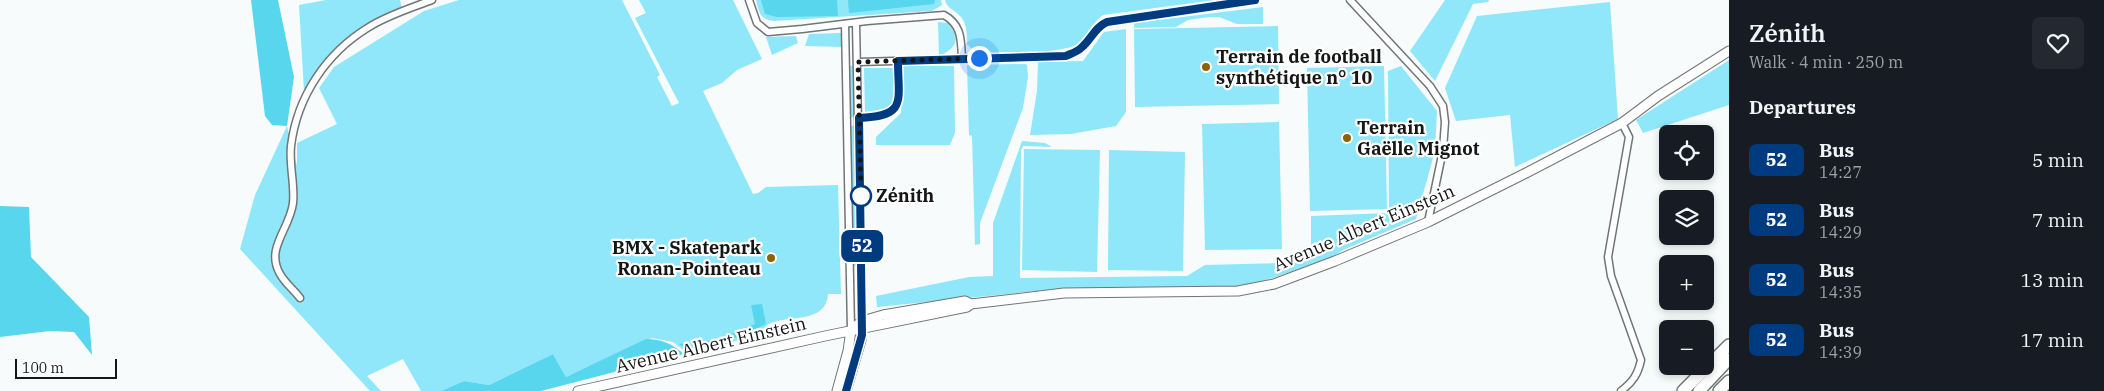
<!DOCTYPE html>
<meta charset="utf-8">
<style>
:root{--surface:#171b24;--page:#242831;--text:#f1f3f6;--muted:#9ea1a6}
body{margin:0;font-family:"IBM Plex Serif",serif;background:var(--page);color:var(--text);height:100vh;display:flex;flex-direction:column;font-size:19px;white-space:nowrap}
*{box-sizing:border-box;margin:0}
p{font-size:16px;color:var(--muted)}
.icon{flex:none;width:28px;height:28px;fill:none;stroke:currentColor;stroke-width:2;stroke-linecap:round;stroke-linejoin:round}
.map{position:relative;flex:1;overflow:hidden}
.details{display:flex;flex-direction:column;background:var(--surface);width:375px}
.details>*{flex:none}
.badge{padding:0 10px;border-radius:8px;font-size:18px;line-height:32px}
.fabs{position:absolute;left:1659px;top:125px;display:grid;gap:10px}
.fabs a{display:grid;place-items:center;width:55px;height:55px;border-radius:8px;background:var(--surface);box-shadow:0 2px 8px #0003;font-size:25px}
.scale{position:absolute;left:15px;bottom:12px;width:102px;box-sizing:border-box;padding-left:5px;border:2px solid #151616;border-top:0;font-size:14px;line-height:18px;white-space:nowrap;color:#151616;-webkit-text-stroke:4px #fff;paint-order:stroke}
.you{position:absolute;width:25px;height:25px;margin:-12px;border:4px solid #fff;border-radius:50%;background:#1a73e8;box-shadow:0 0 0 8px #1a73e833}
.map>.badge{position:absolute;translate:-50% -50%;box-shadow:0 0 0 2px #fff}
h2{padding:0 20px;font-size:19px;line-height:45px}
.round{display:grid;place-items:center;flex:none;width:52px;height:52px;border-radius:8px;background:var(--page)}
.summary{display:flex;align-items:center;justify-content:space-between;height:85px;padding:0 20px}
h1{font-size:24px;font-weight:600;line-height:38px}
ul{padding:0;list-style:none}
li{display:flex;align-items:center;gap:15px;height:60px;padding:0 20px}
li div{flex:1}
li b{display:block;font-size:19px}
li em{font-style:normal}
li .badge{min-width:55px;font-weight:700;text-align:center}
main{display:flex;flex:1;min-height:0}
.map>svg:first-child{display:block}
</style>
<main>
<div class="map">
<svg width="1729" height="391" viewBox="0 0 1729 391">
<rect width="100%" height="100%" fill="#f7fbfc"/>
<g fill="#8fe7f9">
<path d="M326 0H400L402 9C358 27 329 50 304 91L299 5Z"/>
<path d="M459 0H622L660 75 657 77 672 106 679 103 635 18 646 13 639 0H733L762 59 737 70 722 83 703 91 753 194 758 193 766 187 838 185 841 294H828C826 324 789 315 771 323 766 325 763 330 758 332 736 343 711 348 686 352L673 342 652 338 566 377 553 354 489 385 464 381 441 391H421L403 359 367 376 381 391H370L240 249 255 195 287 126 297 166V143L337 124 319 88 334 67 424 11Z"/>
<path d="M756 0H941L942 5 932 11 774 21C760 20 759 12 756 0Z"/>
<path d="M945 0H1215L1103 15C1092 23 1087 36 1077 44 1061 55 998 52 975 52L967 44C967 34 967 22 959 15 954 9 947 9 945 0Z"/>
<path d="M1445 0H1489L1488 2 1473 4 1435 81 1410 51Z"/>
<path d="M1610 2 1618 119 1515 167 1510 115 1456 121 1445 88 1477 16Z"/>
<path d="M1263 7V24H1237L1219 17H1209L1188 20 1176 27 1134 28V23Z"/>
<path d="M938 22 948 23C961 39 957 48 939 56Z"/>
<path d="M1278 26 1279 104 1135 107 1134 29Z"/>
<path d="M1126 29V112L1116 126 1071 134 1030 135 1037 91 1038 62 1083 61 1104 32Z"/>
<path d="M841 33 842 47 805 46 809 34Z"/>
<path d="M796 36 798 43 772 55 766 37Z"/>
<path d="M1729 60V105L1643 133 1636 120Z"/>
<path d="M1025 64 1027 65 1028 77 1023 108 980 223V244L975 245 972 136 969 135 967 65Z"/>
<path d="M848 66H855V117L849 118Z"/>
<path d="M903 66H954L955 133 950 145H876V137L901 113Z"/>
<path d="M1384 66 1387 209 1310 211 1307 68Z"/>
<path d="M1401 66 1437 111 1435 151 1416 219 1343 250 1330 259 1254 284 1231 288 1047 290 877 307 876 296 969 277 993 276V223L1022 141 1045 143 1052 147 1023 146 1021 150 1020 278 1187 276 1205 265 1284 263 1311 255V216L1389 213 1388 71Z"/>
<path d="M864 68H893L894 101 889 108 865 112Z"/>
<path d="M1279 122 1282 249 1205 250 1202 124Z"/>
<path d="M850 126H856L859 266H852Z"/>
<path d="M1024 149 1100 150 1097 272 1022 270Z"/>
<path d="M1109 150 1185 152 1183 271 1108 270Z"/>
</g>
<g fill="#57d6ee">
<path d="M251 0H278L294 77 287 126 272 125 265 116Z"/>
<path d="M761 0H837L838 16 777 17 765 14Z"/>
<path d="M848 0H935L934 4 849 13Z"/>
<path d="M0 206 29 207 31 257 89 317 92 355 74 332 50 331 0 337Z"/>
<path d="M762 304 766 324C740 337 717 346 687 349L679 344 715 340 755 324 751 305Z"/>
<path d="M646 339C662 339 672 344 684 354L541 391H441L464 381 489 385 553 354 566 377Z"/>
</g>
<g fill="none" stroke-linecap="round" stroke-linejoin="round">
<g stroke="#717576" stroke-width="9">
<g id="street">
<path d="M749 0 757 23 768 32 802 29 867 21 944 15C962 25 961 40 962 59"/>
<path d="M1350 0 1430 86 1443 106 1445 122 1443 150 1428 222"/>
<path d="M856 23 862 325"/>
<path d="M845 24 851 330"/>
<path d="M858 62 1066 56C1070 54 1077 52 1081 48 1091 40 1095 27 1107 22L1255 0"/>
<path d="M300 298C294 290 285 283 280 274 265 248 290 229 293 203 295 185 289 165 291 146 297 97 326 53 369 27 388 15 411 8 432 0"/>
<path d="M1621 391C1633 382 1638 374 1641 360L1611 276 1608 257 1629 137 1622 123"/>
</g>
</g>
<g stroke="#717576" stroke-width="11">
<g id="secondary">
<path d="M578 391 825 336 967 307 971 304 1064 293 1238 291 1274 284 1335 261 1428 222 1526 173 1622 123 1658 96 1729 51"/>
<path d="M837 391 848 351 851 330 862 321 883 315 965 301 971 304"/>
<path d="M846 391 861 340 862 328"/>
</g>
</g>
<g stroke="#717576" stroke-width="14">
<g id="highway">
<path d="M1683 391 1729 345"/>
<path d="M1699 391 1729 359"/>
<path d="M1719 391 1729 381"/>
</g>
</g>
<use href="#street" stroke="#fff" stroke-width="6"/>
<use href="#secondary" stroke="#fff" stroke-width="9"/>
<use href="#highway" stroke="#fff" stroke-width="11"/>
</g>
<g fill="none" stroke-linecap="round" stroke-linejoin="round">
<g stroke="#fff" stroke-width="11">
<path id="line" d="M846 391 862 335 859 118C908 116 898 101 898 61L1066 56C1070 54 1077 52 1081 48 1091 40 1095 27 1107 22L1255 0"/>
</g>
<use href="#line" stroke="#003b80" stroke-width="8"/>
<path stroke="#151616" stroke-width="5" stroke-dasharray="0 9" d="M861 196 858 62 979 58"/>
</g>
<g fill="#8c6305" stroke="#fff" stroke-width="2">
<circle cx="1206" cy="67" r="5"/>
<circle cx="1347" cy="138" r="5"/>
<circle cx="771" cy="258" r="5"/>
</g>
<circle fill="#fff" stroke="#003b80" stroke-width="2.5" cx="861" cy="196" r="10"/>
<g text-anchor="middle" stroke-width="4.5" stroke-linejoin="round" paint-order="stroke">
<g font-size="18" font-weight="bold" fill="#151616" stroke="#fff" text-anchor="start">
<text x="1216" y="63">Terrain de football<tspan x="1216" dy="21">synthétique n° 10</tspan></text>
<text x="1357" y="134">Terrain<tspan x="1357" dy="21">Gaëlle Mignot</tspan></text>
<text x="761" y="254" text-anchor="end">BMX - Skatepark<tspan x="761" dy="21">Ronan-Pointeau</tspan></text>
</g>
<g font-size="18" font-weight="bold" fill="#151616" stroke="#fff" text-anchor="start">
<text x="876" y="202">Zénith</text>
</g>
<g font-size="18" fill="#151616" stroke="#fff">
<text transform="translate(1364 228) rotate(-23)" y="6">Avenue Albert Einstein</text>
<text transform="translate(711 345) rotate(-13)" y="6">Avenue Albert Einstein</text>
</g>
</g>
</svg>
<div class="fabs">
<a><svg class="icon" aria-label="locate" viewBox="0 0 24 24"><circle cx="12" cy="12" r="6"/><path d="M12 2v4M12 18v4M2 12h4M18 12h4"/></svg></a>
<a><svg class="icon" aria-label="layers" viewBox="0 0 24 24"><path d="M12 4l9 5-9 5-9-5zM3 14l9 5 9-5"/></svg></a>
<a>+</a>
<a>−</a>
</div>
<div class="scale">100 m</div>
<div class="you" style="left:979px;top:58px"></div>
<b class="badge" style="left:862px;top:246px;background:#003b80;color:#fff">52</b>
</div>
<section class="details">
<div class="summary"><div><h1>Zénith</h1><p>Walk · 4 min · 250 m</p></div><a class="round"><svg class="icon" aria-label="heart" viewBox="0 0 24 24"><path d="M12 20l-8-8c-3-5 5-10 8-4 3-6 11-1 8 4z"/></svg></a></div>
<h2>Departures</h2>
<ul>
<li><span class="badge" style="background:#003b80;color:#fff">52</span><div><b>Bus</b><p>14:27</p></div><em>5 min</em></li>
<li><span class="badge" style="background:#003b80;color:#fff">52</span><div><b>Bus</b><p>14:29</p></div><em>7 min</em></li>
<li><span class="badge" style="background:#003b80;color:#fff">52</span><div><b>Bus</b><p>14:35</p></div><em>13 min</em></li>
<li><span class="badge" style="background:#003b80;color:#fff">52</span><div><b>Bus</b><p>14:39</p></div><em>17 min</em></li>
</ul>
</section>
</main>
